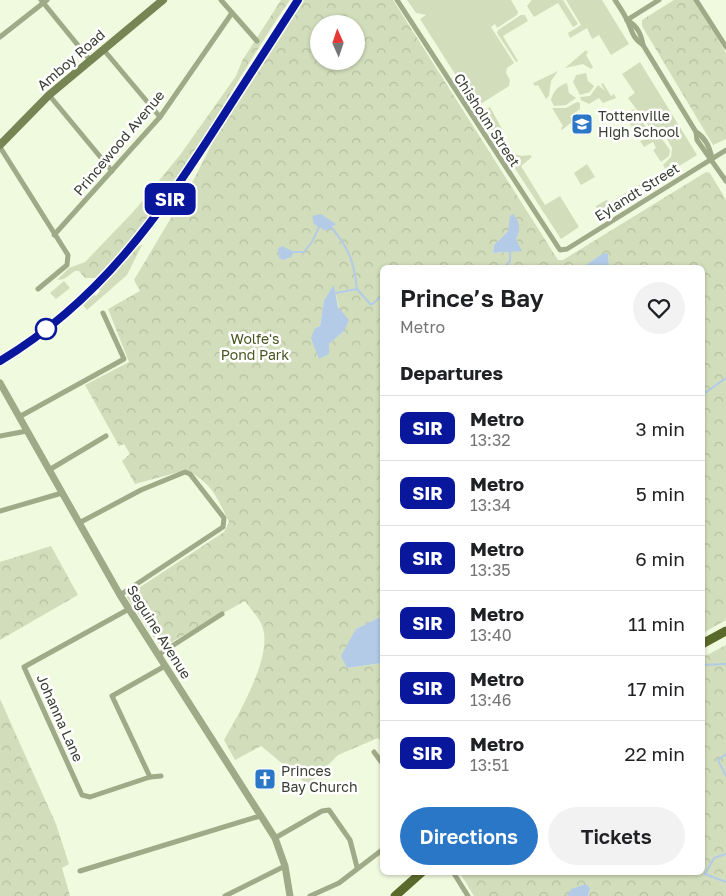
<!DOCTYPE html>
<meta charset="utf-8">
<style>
:root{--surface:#fff;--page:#f2f2f2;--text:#202124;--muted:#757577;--line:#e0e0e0;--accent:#2b77c7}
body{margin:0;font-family:"Golos Text",sans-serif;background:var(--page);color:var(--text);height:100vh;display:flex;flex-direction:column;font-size:19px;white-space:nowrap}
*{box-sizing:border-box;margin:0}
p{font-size:16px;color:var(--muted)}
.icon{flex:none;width:28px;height:28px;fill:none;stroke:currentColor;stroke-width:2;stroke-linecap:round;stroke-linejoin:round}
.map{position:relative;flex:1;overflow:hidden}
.drawer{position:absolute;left:380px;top:265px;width:325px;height:610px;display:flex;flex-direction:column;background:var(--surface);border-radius:8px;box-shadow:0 1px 4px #0004}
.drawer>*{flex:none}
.badge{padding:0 10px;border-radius:8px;font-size:18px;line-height:32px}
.needle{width:32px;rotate:357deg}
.fabs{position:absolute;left:310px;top:15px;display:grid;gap:10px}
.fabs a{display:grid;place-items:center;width:55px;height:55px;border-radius:50%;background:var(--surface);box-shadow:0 1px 4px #0004;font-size:25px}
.map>.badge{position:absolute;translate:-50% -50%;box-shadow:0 0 0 2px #fff}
h2{padding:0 20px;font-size:19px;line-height:45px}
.round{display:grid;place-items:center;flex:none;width:52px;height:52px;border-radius:26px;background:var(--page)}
.head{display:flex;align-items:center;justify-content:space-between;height:85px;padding:0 20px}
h1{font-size:24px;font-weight:600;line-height:38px}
.primary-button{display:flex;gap:10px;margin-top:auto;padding:10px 20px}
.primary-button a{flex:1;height:58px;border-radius:30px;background:var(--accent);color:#fff;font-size:20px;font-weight:600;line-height:58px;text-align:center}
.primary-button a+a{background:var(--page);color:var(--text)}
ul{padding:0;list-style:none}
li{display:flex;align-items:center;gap:15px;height:65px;padding:0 20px;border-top:1px solid var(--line)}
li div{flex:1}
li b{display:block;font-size:19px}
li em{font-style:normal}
li .badge{min-width:55px;font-weight:700;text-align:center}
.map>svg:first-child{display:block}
</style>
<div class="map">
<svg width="726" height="896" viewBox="0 0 726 896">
<defs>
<pattern id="forest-crowns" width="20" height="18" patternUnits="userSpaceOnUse" patternTransform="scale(1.25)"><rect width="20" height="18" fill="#d2debb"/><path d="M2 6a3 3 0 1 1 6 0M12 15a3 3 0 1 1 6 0" fill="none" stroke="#b5bfa1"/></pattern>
</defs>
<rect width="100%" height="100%" fill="#f0fade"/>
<g fill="#d2debb">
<path d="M407 0H511L518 12 517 15 497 28 495 24 491 27 514 63 507 68 506 73 510 80 509 86 476 107 420 19 426 15 416 13Z"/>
<path d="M532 0H563L578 24 573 27 558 3 534 17 527 6Z"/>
<path d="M566 0H602L629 44 611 55 599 35 592 39 587 28 570 38 568 33 581 25Z"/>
<path d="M521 15H525L528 21 503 36 518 61 516 62 497 33 498 30Z"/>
<path d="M586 50 588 53 586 55 593 67 591 69 583 64 565 68Z"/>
<path d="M640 62 697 155 668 173 663 165 671 157 672 148 661 127 651 129 628 98 635 93 622 74Z"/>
<path d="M558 71 551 81 549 96 546 99 538 85 535 86 533 83Z"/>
<path d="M586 73 588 81 594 86 590 92 580 95 573 82 576 75Z"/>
<path d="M567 83 569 93 576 98 566 105 554 106 551 100C553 92 558 85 567 83Z"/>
<path d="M603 83 611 96 614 94 616 98 603 103 599 98 589 104 581 100 580 97 590 96 598 85 605 91 601 84Z"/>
<path d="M577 102 580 103V109L570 116 573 121 562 130 561 128 563 126 552 108H566Z"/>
<path d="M490 107 502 129 494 135 480 113Z"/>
<path d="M634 109 648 130 646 135 639 139 627 119 623 122 620 117Z"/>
<path d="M659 135 670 150 669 156 661 162 653 150 656 148 653 142 644 147 640 141Z"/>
<path d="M503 150 521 156 530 155 532 157 521 166 545 205 560 196 579 227 561 239Z"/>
<path d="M587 164 595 177 581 185 574 173Z"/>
<path d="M655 175 659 179 598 216 596 206 606 200 611 202Z"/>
<path d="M64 281 70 288 56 299 50 293Z"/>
</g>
<g fill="url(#forest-crowns)" fill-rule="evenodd">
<path d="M281 0H290C226 92 178 200 96 278H85L79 271H75L64 279 57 280 69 268 85 262 134 211 180 155 236 76 242 61Z"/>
<path d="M301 0H393L558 260H563L706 172 710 173 726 200V620L703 633 702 268 609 267 608 253C593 254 587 275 570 264L568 268H382V616L356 629 347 668 382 663V744L378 738 338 755 308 785 261 746 235 760 224 740C238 716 274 654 262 626 259 617 250 609 245 601L163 647 160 646 127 598 128 595 224 532 229 522C217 497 212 483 186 470L135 484 122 461 130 454 124 444 119 446 85 385 129 362 108 309 140 291 134 280 194 179 222 124ZM319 24H356V61H319ZM508 231 518 234 516 239 518 243 510 252 493 253 494 245ZM334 286 344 331 329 344 315 328 320 326 324 300Z"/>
<path d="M674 0H694L726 53V139L713 145 642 26V20Z"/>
<path d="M142 245 127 275 87 310 82 304 92 293 96 296 100 291 97 287 139 246Z"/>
<path d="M51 546 78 595 0 640V562Z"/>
<path d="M726 645V896H588L590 888 567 896H474L460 873 702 872 703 657Z"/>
<path d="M0 699 56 824 69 864 62 868 70 896H0Z"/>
</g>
<g fill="#b3cbe7">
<path d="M321 214 336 224 326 231 314 224 312 216Z"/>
<path d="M513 214C520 222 521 229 516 239L522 251 493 253 494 245 508 231 510 216Z"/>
<path d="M282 246 294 252 291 257 283 260 279 258 278 249Z"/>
<path d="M608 253 609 267H583L602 254Z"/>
<path d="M334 285 338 307 349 320 344 331 329 344V354L319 359 311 338 315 328 320 326 324 300Z"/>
<path d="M382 616V663L347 668 341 656 356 629Z"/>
<path d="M586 884 590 888 588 896H567L571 889Z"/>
</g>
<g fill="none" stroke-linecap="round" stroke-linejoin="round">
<g stroke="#b3cbe7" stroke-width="2">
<path d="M331 227C349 248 354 262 357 289"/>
<path d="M294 252H304L312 242 319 227"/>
<path d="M504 268 510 261V252"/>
<path d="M336 293 357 289 371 305 382 296"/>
<path d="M702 395 726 378"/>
<path d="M702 665 726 664"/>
<path d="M726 754 718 760 726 776"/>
<path d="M726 854 714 858 705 874 726 882"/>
</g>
<g stroke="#9faa89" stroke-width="5">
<path d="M41 0 90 60"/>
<path d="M221 0 257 41"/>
<path d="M397 0 560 250 567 249 726 150"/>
<path d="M615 0C619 6 623 12 626 18 632 29 631 37 643 45"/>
<path d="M696 0 726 47"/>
<path d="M627 20C637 26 641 33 643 45L696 132C706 138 710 147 712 159"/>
<path d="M627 20 659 0"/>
<path d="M0 37 47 0"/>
<path d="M103 49 160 117"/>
<path d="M49 95 112 171"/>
<path d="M696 132 697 140 726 181"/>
<path d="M0 147 68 255 67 265 38 289"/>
<path d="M54 235 160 117 232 13"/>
<path d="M19 417 124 359 103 313"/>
<path d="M0 436 27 431"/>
<path d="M49 470 106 436"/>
<path d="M0 511 62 493"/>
<path d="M79 523 141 490 185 472 190 474 224 518 223 527 120 595"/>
<path d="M129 609 24 667 82 795 90 797 150 777 161 776"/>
<path d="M158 655 222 614"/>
<path d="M374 752 382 763"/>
<path d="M150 777 112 696 165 666"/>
<path d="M275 838 322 811 329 810 350 840 357 867"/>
<path d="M80 871 260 816"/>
<path d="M453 872 468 896"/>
<path d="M225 896 285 866"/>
<path d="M310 896 339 883 382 850"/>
</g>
<path stroke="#9faa89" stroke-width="7" d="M0 383 120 595 275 838 285 866 290 896"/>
<path stroke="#768554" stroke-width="8" d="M0 145 49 95 163 0"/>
<g stroke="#596b2b" stroke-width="9">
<path d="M702 644 726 631"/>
<path d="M395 896 422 872"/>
</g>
<g stroke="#9aa18d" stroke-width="4">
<path id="rail" d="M0 361C138 278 214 131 298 0"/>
</g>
<use href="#rail" stroke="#fff" stroke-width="2" stroke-dasharray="5.5" stroke-linecap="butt"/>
</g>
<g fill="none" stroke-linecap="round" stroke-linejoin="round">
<g stroke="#fff" stroke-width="11">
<path id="line" d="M0 361C100 301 159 216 220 121 246 81 272 40 298 0"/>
</g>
<use href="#line" stroke="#08179c" stroke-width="8"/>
</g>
<defs>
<g id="school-square" transform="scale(1.125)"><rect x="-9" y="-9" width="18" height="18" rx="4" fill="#2b77c7" stroke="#fff"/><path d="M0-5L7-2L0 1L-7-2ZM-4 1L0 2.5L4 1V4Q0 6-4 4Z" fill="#fff"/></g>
<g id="church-square" transform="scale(1.125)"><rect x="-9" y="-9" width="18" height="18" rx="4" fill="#2b77c7" stroke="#fff"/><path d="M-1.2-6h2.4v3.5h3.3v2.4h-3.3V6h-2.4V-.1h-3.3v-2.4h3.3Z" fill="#fff"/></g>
</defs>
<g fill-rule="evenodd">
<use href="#school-square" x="582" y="124"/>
<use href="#church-square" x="265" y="779"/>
</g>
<circle fill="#fff" stroke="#08179c" stroke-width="2.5" cx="46" cy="329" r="10"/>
<g text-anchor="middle" stroke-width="5" stroke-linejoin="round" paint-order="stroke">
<g font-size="14" fill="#393d32" stroke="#fff">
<text transform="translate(71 60) rotate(-41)" y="5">Amboy Road</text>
<text transform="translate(487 120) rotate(57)" y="5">Chisholm Street</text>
<text transform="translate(119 143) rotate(-50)" y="5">Princewood Avenue</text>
<text transform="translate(637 192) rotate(-32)" y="5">Eylandt Street</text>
<text transform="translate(159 632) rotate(58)" y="5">Seguine Avenue</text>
<text transform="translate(60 718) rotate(66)" y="5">Johanna Lane</text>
</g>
<g font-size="14" fill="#393d32" stroke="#fff" text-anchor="start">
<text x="598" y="121">Tottenville<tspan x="598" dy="16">High School</tspan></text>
<text x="281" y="776">Princes<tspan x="281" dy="16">Bay Church</tspan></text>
</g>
<g font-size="14" fill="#485622" stroke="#fff">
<text x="255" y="344">Wolfe's<tspan x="255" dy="16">Pond Park</tspan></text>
</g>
</g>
</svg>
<div class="fabs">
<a><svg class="needle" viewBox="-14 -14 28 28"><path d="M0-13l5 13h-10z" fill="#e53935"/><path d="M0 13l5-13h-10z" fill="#757577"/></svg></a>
</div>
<b class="badge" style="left:170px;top:199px;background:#08179c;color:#fff">SIR</b>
<section class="drawer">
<div class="head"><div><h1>Prince’s Bay</h1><p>Metro</p></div><a class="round"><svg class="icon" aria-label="heart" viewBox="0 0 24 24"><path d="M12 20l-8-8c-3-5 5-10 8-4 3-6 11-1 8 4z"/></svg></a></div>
<h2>Departures</h2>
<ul>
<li><span class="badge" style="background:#08179c;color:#fff">SIR</span><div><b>Metro</b><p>13:32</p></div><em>3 min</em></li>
<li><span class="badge" style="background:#08179c;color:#fff">SIR</span><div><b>Metro</b><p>13:34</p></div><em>5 min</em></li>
<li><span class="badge" style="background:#08179c;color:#fff">SIR</span><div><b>Metro</b><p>13:35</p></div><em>6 min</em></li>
<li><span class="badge" style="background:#08179c;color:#fff">SIR</span><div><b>Metro</b><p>13:40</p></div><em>11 min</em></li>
<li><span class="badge" style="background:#08179c;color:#fff">SIR</span><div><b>Metro</b><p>13:46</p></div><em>17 min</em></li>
<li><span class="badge" style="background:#08179c;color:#fff">SIR</span><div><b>Metro</b><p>13:51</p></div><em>22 min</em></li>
</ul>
<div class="primary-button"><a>Directions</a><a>Tickets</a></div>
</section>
</div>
